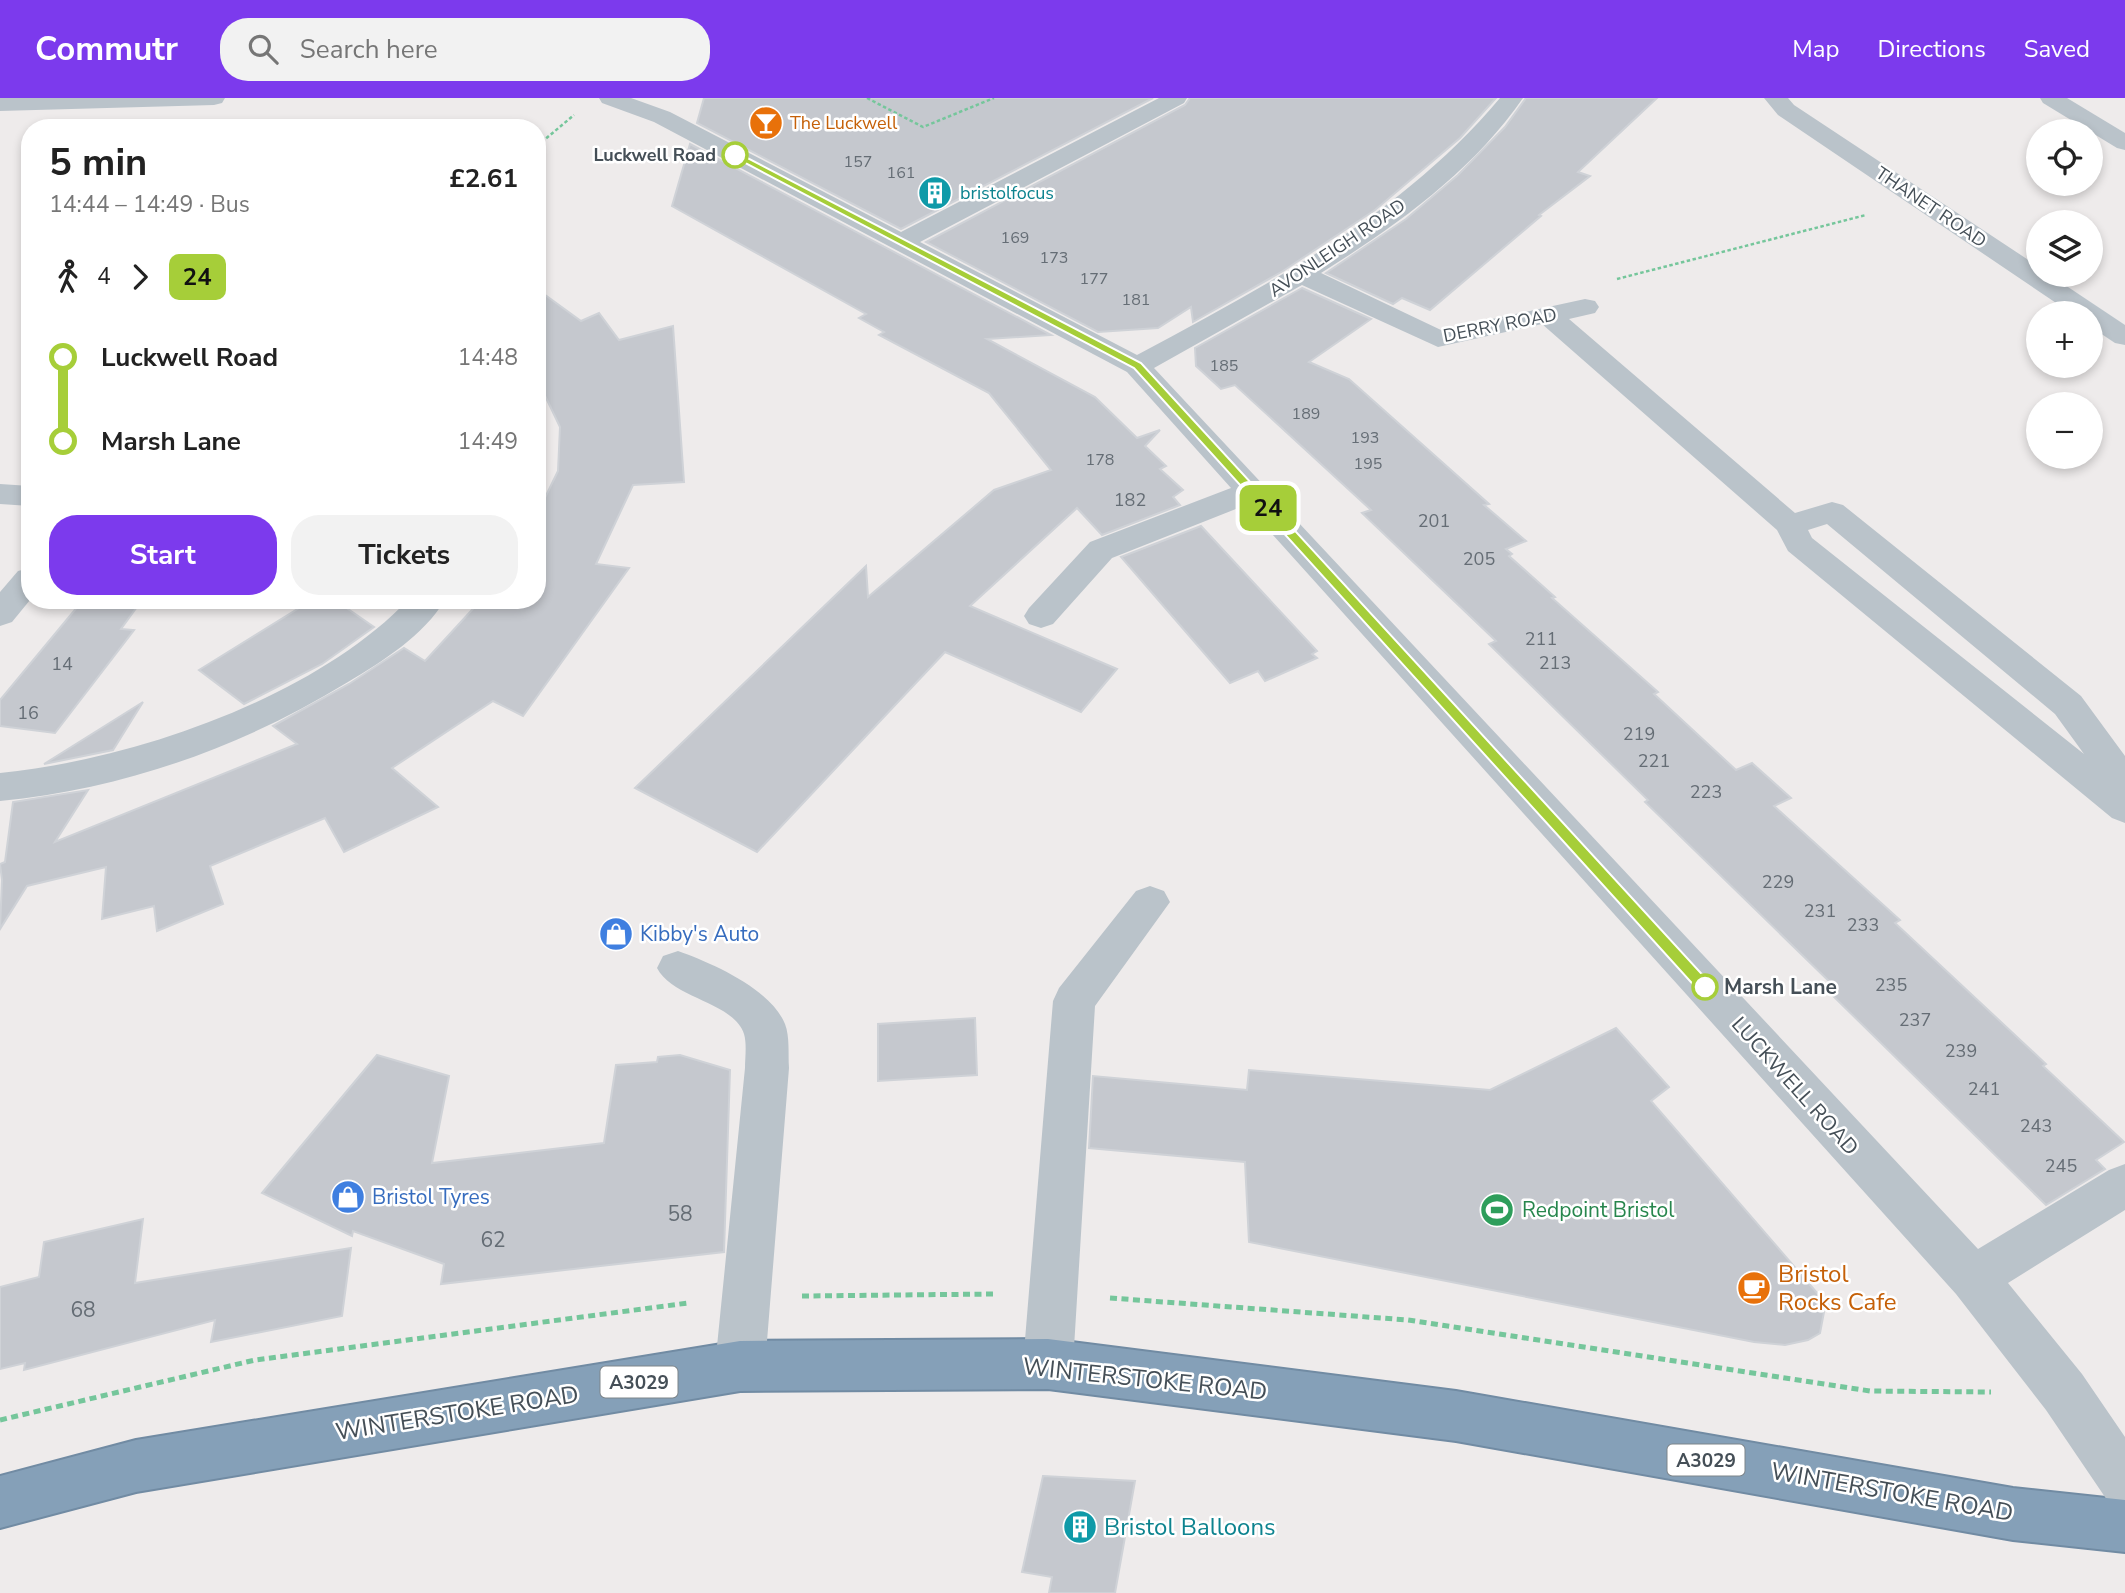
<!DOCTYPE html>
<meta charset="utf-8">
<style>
:root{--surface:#fff;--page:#f2f2f2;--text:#222;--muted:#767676;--accent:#7c3aed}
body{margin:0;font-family:"Nunito Sans",sans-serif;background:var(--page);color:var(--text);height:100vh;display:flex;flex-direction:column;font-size:26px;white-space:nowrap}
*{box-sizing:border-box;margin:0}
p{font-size:23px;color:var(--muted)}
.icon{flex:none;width:38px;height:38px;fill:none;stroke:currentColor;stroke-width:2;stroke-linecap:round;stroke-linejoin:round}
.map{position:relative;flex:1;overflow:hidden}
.side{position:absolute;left:21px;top:21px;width:525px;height:490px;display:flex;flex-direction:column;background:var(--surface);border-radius:28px;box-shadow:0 4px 10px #0003}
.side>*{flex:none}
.badge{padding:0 14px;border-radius:10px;font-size:24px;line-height:46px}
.tools{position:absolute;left:2026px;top:21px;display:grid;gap:14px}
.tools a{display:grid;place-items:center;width:77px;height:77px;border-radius:50%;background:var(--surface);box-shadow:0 4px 10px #0003;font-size:35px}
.map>.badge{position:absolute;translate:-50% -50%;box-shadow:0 0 0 4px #fff}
.legs{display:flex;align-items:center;gap:10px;height:77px;padding:0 28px;font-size:23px}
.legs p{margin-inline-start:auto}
.head{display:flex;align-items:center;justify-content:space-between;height:119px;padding:0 28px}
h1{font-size:38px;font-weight:700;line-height:52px}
.cta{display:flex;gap:14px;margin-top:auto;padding:14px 28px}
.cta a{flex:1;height:80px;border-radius:28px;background:var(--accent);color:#fff;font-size:28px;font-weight:700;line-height:80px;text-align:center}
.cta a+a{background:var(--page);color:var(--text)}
ul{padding:0 28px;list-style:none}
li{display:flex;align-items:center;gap:24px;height:84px;font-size:26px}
li i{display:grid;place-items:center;width:10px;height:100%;margin:0 9px;background:currentColor}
li i::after{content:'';width:18px;height:18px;margin:-9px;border:5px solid;border-radius:50%;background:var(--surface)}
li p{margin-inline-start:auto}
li:first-child i{background:linear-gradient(#0000 50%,currentColor 0)}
li:last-child i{background:linear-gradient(currentColor 50%,#0000 0)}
header{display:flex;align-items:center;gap:42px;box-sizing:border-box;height:98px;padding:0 35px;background:var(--accent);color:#fff}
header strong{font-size:33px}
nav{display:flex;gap:38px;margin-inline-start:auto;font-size:24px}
.search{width:490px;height:63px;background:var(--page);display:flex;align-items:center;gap:18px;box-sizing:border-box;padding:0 24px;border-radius:28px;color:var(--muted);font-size:26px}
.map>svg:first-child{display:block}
</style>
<header>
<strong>Commutr</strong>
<div class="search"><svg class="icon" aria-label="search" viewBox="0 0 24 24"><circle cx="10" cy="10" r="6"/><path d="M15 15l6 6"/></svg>Search here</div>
<nav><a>Map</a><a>Directions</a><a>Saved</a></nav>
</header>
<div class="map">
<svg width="2125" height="1495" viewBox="0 0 2125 1495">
<rect width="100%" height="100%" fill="#eeebeb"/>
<g fill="#c5c8ce" stroke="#cfd2d7" stroke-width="2">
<path d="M704 0H1153L901 131 697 25Z"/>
<path d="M1190 0H1496L1460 40 1375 112 1283 173 1193 224 1191 209 1158 230 1098 234 926 144 1185 7Z"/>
<path d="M1526 0H1657L1578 74 1590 78 1539 117 1541 118 1430 212 1402 200 1393 206 1326 175 1406 121 1458 77 1505 29Z"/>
<path d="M690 46 1051 237 987 241 1095 299 1137 340 1160 332 1145 348 1166 368 1160 371 1183 392 1173 399 1180 407 1102 437 1077 410 970 508 1117 571 1081 614 945 554 757 754 635 690 866 468 868 499 994 392 1051 372 989 295 879 237 884 234 859 220 866 216 672 108Z"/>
<path d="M1302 190 1371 221 1309 264 1349 281 1489 406 1484 407 1526 443 1506 451 1512 456 1509 458 1555 499 1552 500 1658 594 1654 596 1736 672 1752 665 1791 700 1774 708 1900 822 1895 825 2046 966 2043 968 2124 1044 2096 1062 2105 1071 2046 1107 1829 894 1836 890 1645 704 1648 702 1489 546 1496 543 1362 415 1371 412 1235 287 1221 291 1196 268 1195 250Z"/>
<path d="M537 191 581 223 599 215 619 242 673 228 684 384 633 387 596 466 629 470 523 618 493 603 392 670 438 709 344 754 325 720 210 768 223 806 157 833 154 808 102 821 106 769 27 788 0 831 2 782 0 766 5 764 13 704 88 692 55 744 297 646 273 628 349 586 404 550 425 563 481 502H537V416L558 373 560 329 537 281Z"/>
<path d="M1201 428 1317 553 1312 556 1317 560 1265 583 1258 573 1230 585 1121 459Z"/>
<path d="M83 502H142L121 531 134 532 55 635 0 628V602Z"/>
<path d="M312 502H335L374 529 322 566 244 606 199 572Z"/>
<path d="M143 604 113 652 44 666Z"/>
<path d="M975 920 977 977 878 983V926Z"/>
<path d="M1616 930 1669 989 1651 1003 1818 1196 1824 1214 1820 1235 1808 1242 1785 1247 1754 1244 1249 1144 1245 1064 1089 1050 1093 978 1247 992 1249 972 1490 992Z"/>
<path d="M377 957 449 978 432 1065 604 1045 616 967 657 964 658 959 680 957 730 972 724 1154 441 1186 444 1166 353 1133 352 1138 262 1095Z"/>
<path d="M143 1121 135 1185 351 1150 342 1218 211 1244 215 1222 24 1272 25 1265 0 1271V1189L39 1179 44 1144Z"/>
<path d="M1043 1378 1135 1383 1115 1495H1049L1052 1479 1022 1474Z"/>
</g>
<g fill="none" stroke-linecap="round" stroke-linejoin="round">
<g stroke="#718ba3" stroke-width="4">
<path id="highway" d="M1048 1241 1456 1293 2013 1390 2125 1402V1454L2013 1442 1456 1343 1048 1291 740 1293 136 1394 0 1430V1378L136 1342 740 1243Z"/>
</g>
<g stroke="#75c69b" stroke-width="2.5" stroke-dasharray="3.5 2.5" stroke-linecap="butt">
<path d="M867 0 923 29 994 0"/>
<path d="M537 48 574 17"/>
<path d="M1617 181 1866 117"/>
</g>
<g stroke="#75c69b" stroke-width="5" stroke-dasharray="7 4.5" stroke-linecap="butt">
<path d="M802 1198 996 1196"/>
<path d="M1110 1200 1408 1222 1870 1293 1991 1294"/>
<path d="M0 1322 255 1262 688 1205"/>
</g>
<g fill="#bac3ca" fill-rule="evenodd">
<path d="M0 0H225L222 5 214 7 0 13Z"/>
<path d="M599 0H631L670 14 901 134 1159 0H1187L1184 5 920 144 1137 257C1270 185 1401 118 1500 0H1523C1472 74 1396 128 1321 175L1441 232 1585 201 1595 203 1599 209 1595 215 1569 221 1795 415 1832 404 1843 407 2081 598 2125 658V725L2112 720 1788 453 1777 432 1542 226 1438 249 1302 187 1154 270 1978 1151 2109 1072 2125 1066V1112L2008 1185 2082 1276 2125 1339V1410L2107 1402 2046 1312 1956 1196 1246 407 1112 460 1053 526 1041 530 1029 526 1024 518 1029 510 1090 444 1231 390 1127 274 654 24 602 5ZM1827 426 2055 616 2084 656 1812 440 1808 432Z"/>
<path d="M1764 0H1788L1794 7 2039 169V177H2050L2125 227V247L2115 245 2091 229V215H2071L1778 17Z"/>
<path d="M2040 0H2067L2125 35V52L2117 50 2043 5Z"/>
<path d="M0 386 30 388V408L0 406Z"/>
<path d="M30 470V502L12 524 0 528V494L18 473Z"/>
<path d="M408 502H445C423 538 383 563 348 584 242 649 124 691 0 703V675C133 662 314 600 408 502Z"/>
<path d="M1150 788 1164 793 1170 804 1095 908 1073 1266 1065 1283 1048 1291 1031 1283 1023 1266 1053 903 1059 890 1136 793Z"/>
<path d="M678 853C712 865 771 891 785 926 790 939 788 956 789 970L765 1268 757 1285 740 1293 723 1285 715 1268 745 970C745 960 747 946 744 936 734 904 673 901 657 870L663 858Z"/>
</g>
<use href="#highway" fill="#85a0b8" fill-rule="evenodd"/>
</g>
<path fill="#a6ce39" stroke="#fff" stroke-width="2" d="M732 55H738L1141 265 1710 885 1712 889 1710 893H1699L1134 270 732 58Z"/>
<defs>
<g id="bar-disc" transform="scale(1.75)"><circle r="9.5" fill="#e8710a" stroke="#fff"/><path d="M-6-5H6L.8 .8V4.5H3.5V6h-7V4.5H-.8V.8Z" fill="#fff"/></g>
<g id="building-disc" transform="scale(1.75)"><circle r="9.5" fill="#0f9aa8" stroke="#fff"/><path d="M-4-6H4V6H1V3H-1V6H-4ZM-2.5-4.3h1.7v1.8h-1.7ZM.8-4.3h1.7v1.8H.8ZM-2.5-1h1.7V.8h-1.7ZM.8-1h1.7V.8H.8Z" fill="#fff"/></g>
<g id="shop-disc" transform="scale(1.75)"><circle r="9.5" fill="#3f7fe0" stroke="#fff"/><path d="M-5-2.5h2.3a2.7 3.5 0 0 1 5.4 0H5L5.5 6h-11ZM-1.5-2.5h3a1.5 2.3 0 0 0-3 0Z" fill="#fff"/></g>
<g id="stadium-disc" transform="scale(1.75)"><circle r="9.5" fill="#2e9e5b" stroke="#fff"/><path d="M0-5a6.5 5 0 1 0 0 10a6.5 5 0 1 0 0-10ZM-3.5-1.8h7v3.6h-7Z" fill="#fff"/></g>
<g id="cafe-disc" transform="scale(1.75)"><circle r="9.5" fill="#e8710a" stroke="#fff"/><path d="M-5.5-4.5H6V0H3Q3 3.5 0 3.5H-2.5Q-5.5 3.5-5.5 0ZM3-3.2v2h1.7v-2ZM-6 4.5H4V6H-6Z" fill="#fff"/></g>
</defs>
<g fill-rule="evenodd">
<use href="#bar-disc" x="766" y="25"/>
<use href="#building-disc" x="935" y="95"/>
<use href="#shop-disc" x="616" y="836"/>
<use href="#shop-disc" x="348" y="1099"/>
<use href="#stadium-disc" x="1497" y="1112"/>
<use href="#cafe-disc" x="1754" y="1190"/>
<use href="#building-disc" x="1080" y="1429"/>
</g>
<g fill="#fff" stroke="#a6ce39" stroke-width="3.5">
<circle cx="735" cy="57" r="12"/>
<circle cx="1705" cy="889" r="12"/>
</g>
<g text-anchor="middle" stroke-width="5" stroke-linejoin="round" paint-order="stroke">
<g font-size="16" fill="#656d75">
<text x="858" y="69">157</text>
<text x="901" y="80">161</text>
<text x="1015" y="145">169</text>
<text x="1054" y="165">173</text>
<text x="1094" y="186">177</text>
<text x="1136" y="207">181</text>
<text x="1224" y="273">185</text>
<text x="1306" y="321">189</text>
<text x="1365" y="345">193</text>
<text x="1100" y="367">178</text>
<text x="1368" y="371">195</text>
</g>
<g font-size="18" fill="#c56008" stroke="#fff" text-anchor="start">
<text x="790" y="31">The Luckwell</text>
</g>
<g font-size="18" font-weight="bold" fill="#454f57" stroke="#fff" text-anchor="end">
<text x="716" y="63">Luckwell Road</text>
</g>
<g font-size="18" fill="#0d838f" stroke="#fff" text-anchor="start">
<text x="960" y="101">bristolfocus</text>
</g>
<g font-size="18" fill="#454f57" stroke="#fff">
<text transform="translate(1931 109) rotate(34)" y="6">THANET ROAD</text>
<text transform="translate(1337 150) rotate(-34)" y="6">AVONLEIGH ROAD</text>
<text transform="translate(1500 227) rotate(-11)" y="6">DERRY ROAD</text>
</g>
<g font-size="18" fill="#656d75">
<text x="1130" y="408">182</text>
<text x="1434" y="429">201</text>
<text x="1479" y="467">205</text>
<text x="1541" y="547">211</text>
<text x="1555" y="571">213</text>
<text x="62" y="572">14</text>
<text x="28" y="621">16</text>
<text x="1639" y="642">219</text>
<text x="1654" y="669">221</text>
<text x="1706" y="700">223</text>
<text x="1778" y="790">229</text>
<text x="1820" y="819">231</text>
<text x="1863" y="833">233</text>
<text x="1891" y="893">235</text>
<text x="1915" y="928">237</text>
<text x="1961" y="959">239</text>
<text x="1984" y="997">241</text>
<text x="2036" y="1034">243</text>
<text x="2061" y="1074">245</text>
</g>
<g fill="#fff" stroke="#7d8489" stroke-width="2">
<rect x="600.5" y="1268.5" width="77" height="31" rx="5"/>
<rect x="1667.5" y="1346.5" width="77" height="31" rx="5"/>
</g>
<g font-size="19" font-weight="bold" fill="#454f57">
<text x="639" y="1291">A3029</text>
<text x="1706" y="1369">A3029</text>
</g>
<g font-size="21" fill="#366cbe" stroke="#fff" text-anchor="start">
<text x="640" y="843">Kibby's Auto</text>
<text x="372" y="1106">Bristol Tyres</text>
</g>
<g font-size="21" font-weight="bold" fill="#454f57" stroke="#fff" text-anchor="start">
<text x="1724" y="896">Marsh Lane</text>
</g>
<g font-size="21" fill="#454f57" stroke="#fff">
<text transform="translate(1795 988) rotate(48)" y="7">LUCKWELL ROAD</text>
</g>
<g font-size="21" fill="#27864d" stroke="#fff" text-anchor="start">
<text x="1522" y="1119">Redpoint Bristol</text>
</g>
<g font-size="21" fill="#656d75">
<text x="680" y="1123">58</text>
<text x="493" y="1149">62</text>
<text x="83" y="1219">68</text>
</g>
<g font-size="24" fill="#c56008" stroke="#fff" text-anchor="start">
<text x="1778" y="1184">Bristol<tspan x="1778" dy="28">Rocks Cafe</tspan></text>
</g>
<g font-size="24" fill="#454f57" stroke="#fff">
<text transform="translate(1145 1281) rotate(6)" y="8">WINTERSTOKE ROAD</text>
<text transform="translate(457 1315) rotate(-9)" y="8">WINTERSTOKE ROAD</text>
<text transform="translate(1892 1394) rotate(10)" y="8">WINTERSTOKE ROAD</text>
</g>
<g font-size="24" fill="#0d838f" stroke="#fff" text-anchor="start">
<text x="1104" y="1437">Bristol Balloons</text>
</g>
</g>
</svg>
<div class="tools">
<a><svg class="icon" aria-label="locate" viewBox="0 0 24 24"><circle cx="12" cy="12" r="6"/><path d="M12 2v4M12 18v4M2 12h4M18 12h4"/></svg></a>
<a><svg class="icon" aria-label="layers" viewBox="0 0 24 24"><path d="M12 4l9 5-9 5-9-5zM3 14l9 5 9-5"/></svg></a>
<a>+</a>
<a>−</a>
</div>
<b class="badge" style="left:1268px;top:410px;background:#a6ce39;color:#111">24</b>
<section class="side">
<div class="head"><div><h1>5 min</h1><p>14:44 – 14:49 · Bus</p></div><b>£2.61</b></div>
<div class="legs"><svg class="icon" aria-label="walk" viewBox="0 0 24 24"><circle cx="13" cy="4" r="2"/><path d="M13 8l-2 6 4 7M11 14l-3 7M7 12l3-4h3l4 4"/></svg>4<svg class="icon" aria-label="forward" viewBox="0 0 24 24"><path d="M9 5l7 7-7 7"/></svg><b class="badge" style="background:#a6ce39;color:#111">24</b></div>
<ul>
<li><i style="color:#a6ce39"></i><b>Luckwell Road</b><p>14:48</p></li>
<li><i style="color:#a6ce39"></i><b>Marsh Lane</b><p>14:49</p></li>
</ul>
<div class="cta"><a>Start</a><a>Tickets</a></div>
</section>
</div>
